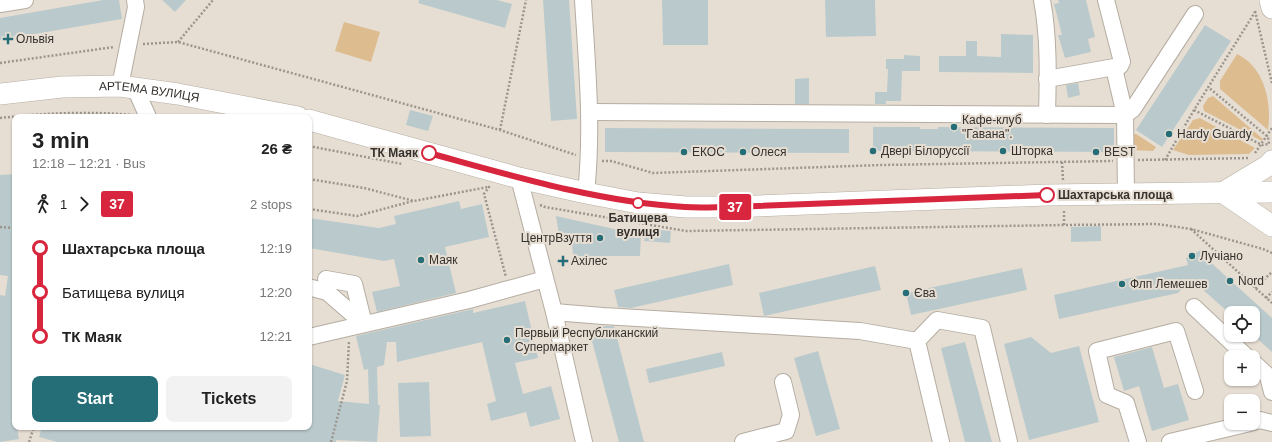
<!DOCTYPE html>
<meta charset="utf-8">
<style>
:root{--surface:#fff;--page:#f2f2f2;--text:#222;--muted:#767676;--accent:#256e78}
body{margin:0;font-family:Arial,sans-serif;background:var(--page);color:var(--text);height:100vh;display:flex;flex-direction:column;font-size:15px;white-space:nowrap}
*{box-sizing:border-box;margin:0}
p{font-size:13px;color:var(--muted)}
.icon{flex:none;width:22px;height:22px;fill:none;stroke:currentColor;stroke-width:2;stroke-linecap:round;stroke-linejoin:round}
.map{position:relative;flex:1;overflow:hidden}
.sheet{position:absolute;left:12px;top:114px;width:300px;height:316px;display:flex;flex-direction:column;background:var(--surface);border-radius:8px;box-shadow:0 1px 3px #0004}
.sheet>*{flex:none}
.badge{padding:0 8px;border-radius:3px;font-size:14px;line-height:26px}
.tools{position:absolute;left:1224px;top:306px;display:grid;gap:8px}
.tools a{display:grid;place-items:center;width:36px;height:36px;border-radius:8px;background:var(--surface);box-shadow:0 1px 3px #0004;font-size:20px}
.map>.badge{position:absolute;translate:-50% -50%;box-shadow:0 0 0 2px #fff}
.legs{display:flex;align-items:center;gap:6px;height:44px;padding:0 20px;font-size:13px}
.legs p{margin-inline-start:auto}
.overview{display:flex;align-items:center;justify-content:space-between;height:68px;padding:0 20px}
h1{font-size:22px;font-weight:700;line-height:30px}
.action{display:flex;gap:8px;margin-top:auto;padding:8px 20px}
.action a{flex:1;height:46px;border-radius:8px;background:var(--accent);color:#fff;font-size:16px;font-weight:700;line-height:46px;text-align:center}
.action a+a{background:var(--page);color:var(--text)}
ul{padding:0 20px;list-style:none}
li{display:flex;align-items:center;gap:14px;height:44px;font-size:15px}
li i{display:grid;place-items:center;width:6px;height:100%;margin:0 5px;background:currentColor}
li i::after{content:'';width:10px;height:10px;margin:-5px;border:3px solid;border-radius:50%;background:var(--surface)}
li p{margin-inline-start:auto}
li:first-child i{background:linear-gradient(#0000 50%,currentColor 0)}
li:last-child i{background:linear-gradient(currentColor 50%,#0000 0)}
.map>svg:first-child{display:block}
</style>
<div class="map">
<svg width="1272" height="442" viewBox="0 0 1272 442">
<rect width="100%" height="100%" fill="#e7ded3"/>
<g fill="#ddbc90">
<path d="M344 22 380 32 371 62 335 51Z"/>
<path d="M1237 54C1264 67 1272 101 1268 130L1220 89V81Z"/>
<path d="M1213 96 1263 139 1262 141 1204 111 1203 106 1208 98Z"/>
<path d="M1200 118 1255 148 1249 154 1189 155 1173 150 1193 120Z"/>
<path d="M1132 134H1136L1156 147 1153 151 1131 150Z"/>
</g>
<g fill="#bacacc">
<path d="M103 0H119L122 19 0 40V18Z"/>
<path d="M162 0H186L175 12Z"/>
<path d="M419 0H497L512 4 505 28 418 3Z"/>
<path d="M543 0H569L577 119 551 121Z"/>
<path d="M662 0H708V45H663Z"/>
<path d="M825 0H875L876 36 826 37Z"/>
<path d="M1058 0H1086L1095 37 1088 39 1091 52 1065 58 1058 35H1062L1054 4 1059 3Z"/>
<path d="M1205 25 1231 41 1162 147 1136 130Z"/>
<path d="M1001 34 1033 35V73L939 72V56H966V41H977V56L1001 57Z"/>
<path d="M904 55 920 56V71H902L901 101H886V104H875V92H887L888 69H886V59H904Z"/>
<path d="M809 78V104H795V79Z"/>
<path d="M1078 83 1080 95 1068 98 1066 85Z"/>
<path d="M410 110 433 116 428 131 406 125Z"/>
<path d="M873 127H920V129H938V127L1114 128V152L873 151Z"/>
<path d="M605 128 849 129V153L605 152Z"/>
<path d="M15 174V411H14L15 427H17L19 439 0 442V295L5 296 8 276 0 275V175Z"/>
<path d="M459 201 461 209 482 204 489 237 445 247 456 293 377 312 372 292 400 286 394 259 384 261 309 248V218L379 228 396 224 394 216Z"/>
<path d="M556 216 641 235 640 256H573L572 244 560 241Z"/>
<path d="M1101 226V241L1071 242V227Z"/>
<path d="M646 229 671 231 670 243 644 241Z"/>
<path d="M1201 250 1208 260 1272 318V352L1253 335V313H1229L1191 279 1178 293 1059 319 1054 295 1188 265 1186 258Z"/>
<path d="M729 264 733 285 631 308 618 307 614 290Z"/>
<path d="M875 266 881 290 764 316 759 293Z"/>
<path d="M1022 268 1027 290 911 315 906 293Z"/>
<path d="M525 301 538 358 515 363 523 394 551 386 560 419 530 427 526 412 491 421 487 404 496 401 482 342 397 362 396 342H387L384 365 377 367 378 405H380L377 442 336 440V442H57L39 437 42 427H309V364L345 375 338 401 369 404 368 369 364 370 356 336 473 309V313Z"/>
<path d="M605 326H614L644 442H619L589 330Z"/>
<path d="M1031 337 1051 353 1079 346 1099 422 1029 440 1004 344Z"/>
<path d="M965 342 992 442H965L941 348Z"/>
<path d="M1152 347 1164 388 1178 384 1189 420 1152 431 1139 386 1124 391 1114 357Z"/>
<path d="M818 351 840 429 816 436 794 358Z"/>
<path d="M722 352 725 366 649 383 646 369Z"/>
<path d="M429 382 431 436 400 437 398 383Z"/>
</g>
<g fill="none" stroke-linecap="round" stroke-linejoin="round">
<g stroke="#b5ada2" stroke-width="18">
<g id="minor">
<path d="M583 0C587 65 593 128 586 193"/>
<path d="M1042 0C1049 37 1048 77 1047 115"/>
<path d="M0 4 25 0"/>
<path d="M1114 68 1125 115 1126 193"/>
<path d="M1047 79 1120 66 1122 62 1106 0"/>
<path d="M120 86 136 7 135 0"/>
<path d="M135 88 148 117"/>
<path d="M590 112 1125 115 1133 109 1195 14"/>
<path d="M519 178 554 312 584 442"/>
<path d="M326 279 354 284 364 324"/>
<path d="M312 288 327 292 364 324"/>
<path d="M1194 307 1247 357"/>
<path d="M554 312 603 316 860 331 917 341"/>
<path d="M309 337 469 300 545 279"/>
<path d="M1253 362 1268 376 1272 392"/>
<path d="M1253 422 1260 420 1272 423"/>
<path d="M743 442 786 431 791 415 783 382"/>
<path d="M941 442 917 341 937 320 982 328 1009 442"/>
<path d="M1138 442 1126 403 1107 395 1097 351 1176 331 1195 391"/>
<path d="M1170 442 1250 423"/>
</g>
</g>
<g stroke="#b5ada2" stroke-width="22">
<g id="major">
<path d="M1270 0 1272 8"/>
<path id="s1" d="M0 94 62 87 120 86 178 94 298 117"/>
<path d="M309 120 519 178 586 193 638 203 686 207H731L1047 195 1272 192"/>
<path d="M1224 192 1269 165 1272 161"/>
<path d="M1224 193 1272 226"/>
</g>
</g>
<g stroke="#9c958d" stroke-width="2.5" stroke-dasharray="2 2" stroke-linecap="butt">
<path d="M1255 11 1272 83"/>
<path d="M178 42 213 0"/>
<path d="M143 44 178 42 500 130 576 155"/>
<path d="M0 63 114 47"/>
<path d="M1194 110 1262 145 1269 144 1268 137 1208 87"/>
<path d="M0 118C44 113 89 111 132 115"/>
<path d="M500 130 526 0"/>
<path d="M309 146 402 164"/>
<path d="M1255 153 1272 128"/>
<path d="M1138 160 1249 158"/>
<path d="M1165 160 1194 110 1255 12"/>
<path d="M602 161H611L653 173 881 165 1113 161"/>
<path d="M1062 162 1063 180"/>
<path d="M309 179 364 188 414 201 488 187"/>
<path d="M488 187H489L484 194 506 277"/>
<path d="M540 205 545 207 686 231 1064 225"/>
<path d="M309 209 357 216 413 201"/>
<path d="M1064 211V225L1157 224 1191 229 1263 249 1272 253"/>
<path d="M0 227 15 228"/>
<path d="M1191 229 1272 303"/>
<path d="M1255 288 1272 272"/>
<path d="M1266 298 1272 292"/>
<path d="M29 442 34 427"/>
<path d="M331 442 347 381 349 341"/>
</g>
<use href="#minor" stroke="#fff" stroke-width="16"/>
<use href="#major" stroke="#fff" stroke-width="21"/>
</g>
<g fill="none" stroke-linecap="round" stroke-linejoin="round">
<g stroke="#fff" stroke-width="9">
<path id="line-1" d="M429 153C513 176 598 202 685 207 701 208 716 207 731 207L1047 195"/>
</g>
<use href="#line-1" stroke="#d7263d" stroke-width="6"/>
</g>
<g fill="#256e78" stroke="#e7ded3" stroke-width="1.5">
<path d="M6 33h4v4h4v4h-4v4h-4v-4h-4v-4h4z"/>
<circle cx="954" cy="127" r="4"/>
<circle cx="1169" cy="134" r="4"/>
<circle cx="873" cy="151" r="4"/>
<circle cx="1003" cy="151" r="4"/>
<circle cx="684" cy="152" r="4"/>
<circle cx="743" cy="152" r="4"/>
<circle cx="1096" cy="152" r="4"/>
<circle cx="600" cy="238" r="4"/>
<circle cx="1192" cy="256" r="4"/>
<circle cx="421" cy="260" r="4"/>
<path d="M561 255h4v4h4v4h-4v4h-4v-4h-4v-4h4z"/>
<circle cx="1230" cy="281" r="4"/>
<circle cx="1122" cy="284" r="4"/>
<circle cx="906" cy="293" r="4"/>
<circle cx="507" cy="340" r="4"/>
</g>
<g fill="#fff" stroke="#d7263d" stroke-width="2">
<circle cx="429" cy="153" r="7"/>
<circle cx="1047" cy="195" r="7"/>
<circle cx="638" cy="203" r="5"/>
</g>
<g text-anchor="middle" stroke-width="4" stroke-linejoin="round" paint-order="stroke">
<g font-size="12" fill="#35312d" stroke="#e7ded3" text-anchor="start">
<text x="16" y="43">Ольвія</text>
<text x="962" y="124">Кафе-клуб<tspan x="962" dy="14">"Гавана".</tspan></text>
<text x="1177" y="138">Hardy Guardy</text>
<text x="881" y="155">Двері Білоруссії</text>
<text x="1011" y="155">Шторка</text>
<text x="692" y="156">ЕКОС</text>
<text x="751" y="156">Олеся</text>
<text x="1104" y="156">BEST</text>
<text x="592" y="242" text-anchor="end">ЦентрВзуття</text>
<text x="1200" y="260">Лучіано</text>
<text x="429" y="264">Маяк</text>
<text x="571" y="265">Ахілес</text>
<text x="1238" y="285">Nord</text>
<text x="1130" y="288">Флп Лемешев</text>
<text x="914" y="297">Єва</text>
<text x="515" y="337">Первый Республиканский<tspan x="515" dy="14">Супермаркет</tspan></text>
</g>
<g font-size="12" fill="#35312d" stroke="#e7ded3">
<text dy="4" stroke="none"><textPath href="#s1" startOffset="150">АРТЕМА ВУЛИЦЯ</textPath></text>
</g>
<g font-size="12" font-weight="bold" fill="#35312d" stroke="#e7ded3" text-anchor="end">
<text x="418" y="157">ТК Маяк</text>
<text x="1058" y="199" text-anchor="start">Шахтарська площа</text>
<text x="638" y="222" text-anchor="middle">Батищева<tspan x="638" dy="14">вулиця</tspan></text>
</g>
</g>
</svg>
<div class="tools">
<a><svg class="icon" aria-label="locate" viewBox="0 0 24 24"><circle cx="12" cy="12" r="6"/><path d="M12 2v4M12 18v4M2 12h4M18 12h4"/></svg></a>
<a>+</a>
<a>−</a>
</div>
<b class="badge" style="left:735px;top:207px;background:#d7263d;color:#fff">37</b>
<section class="sheet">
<div class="overview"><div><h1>3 min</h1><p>12:18 – 12:21 · Bus</p></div><b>26 ₴</b></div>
<div class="legs"><svg class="icon" aria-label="walk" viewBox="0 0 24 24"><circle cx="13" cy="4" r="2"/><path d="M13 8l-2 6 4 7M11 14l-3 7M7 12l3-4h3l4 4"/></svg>1<svg class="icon" aria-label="forward" viewBox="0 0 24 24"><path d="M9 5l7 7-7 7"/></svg><b class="badge" style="background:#d7263d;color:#fff">37</b><p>2 stops</p></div>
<ul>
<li><i style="color:#d7263d"></i><b>Шахтарська площа</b><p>12:19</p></li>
<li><i style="color:#d7263d"></i><span>Батищева вулиця</span><p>12:20</p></li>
<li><i style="color:#d7263d"></i><b>ТК Маяк</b><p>12:21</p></li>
</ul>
<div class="action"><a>Start</a><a>Tickets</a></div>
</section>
</div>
